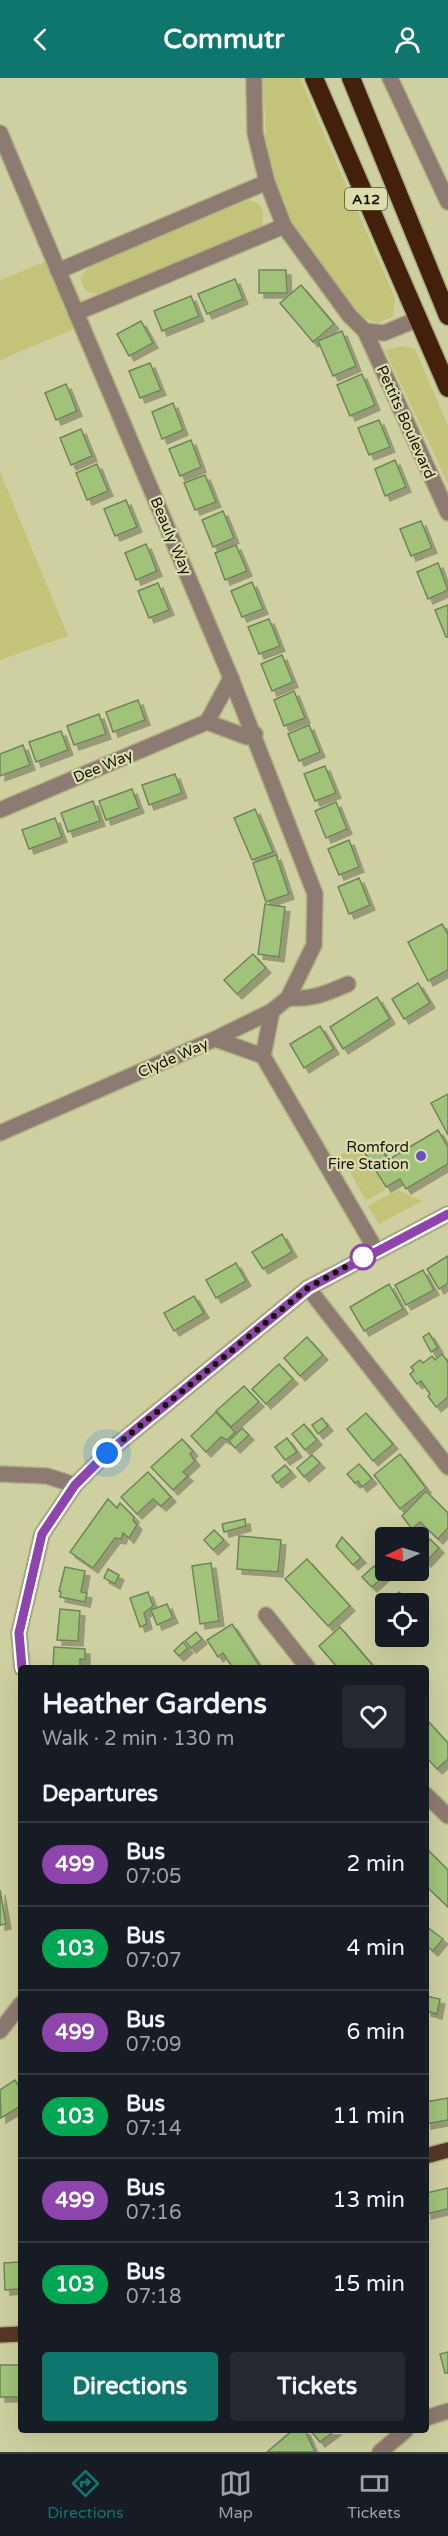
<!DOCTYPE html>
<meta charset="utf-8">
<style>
:root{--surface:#171b24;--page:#242831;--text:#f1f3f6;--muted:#9ea1a6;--line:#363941;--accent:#0f766e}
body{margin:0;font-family:"Varela Round",sans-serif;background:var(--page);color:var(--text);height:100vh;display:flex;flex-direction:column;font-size:22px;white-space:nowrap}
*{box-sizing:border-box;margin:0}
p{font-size:20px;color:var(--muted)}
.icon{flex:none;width:33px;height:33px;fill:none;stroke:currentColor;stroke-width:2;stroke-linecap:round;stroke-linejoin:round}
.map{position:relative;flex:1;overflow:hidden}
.details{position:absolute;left:18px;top:1587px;width:411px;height:768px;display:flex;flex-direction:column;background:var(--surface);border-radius:6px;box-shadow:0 6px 24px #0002}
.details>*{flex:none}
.badge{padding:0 12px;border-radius:20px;font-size:21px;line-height:39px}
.needle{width:39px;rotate:266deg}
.buttons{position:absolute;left:375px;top:1449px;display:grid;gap:12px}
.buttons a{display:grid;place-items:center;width:54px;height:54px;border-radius:6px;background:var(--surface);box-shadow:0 6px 24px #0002;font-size:30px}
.you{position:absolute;width:30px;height:30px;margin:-15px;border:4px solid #fff;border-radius:50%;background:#1a73e8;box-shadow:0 0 0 9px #1a73e833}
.map>.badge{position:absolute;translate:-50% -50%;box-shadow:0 0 0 3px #fff}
h2{padding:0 24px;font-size:22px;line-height:54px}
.round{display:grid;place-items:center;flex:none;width:63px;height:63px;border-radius:6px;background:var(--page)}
.head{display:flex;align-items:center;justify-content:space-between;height:102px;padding:0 24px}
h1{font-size:28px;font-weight:700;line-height:45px}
.primary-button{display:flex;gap:12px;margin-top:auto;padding:12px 24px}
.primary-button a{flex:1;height:69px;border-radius:6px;background:var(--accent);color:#fff;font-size:24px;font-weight:700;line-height:69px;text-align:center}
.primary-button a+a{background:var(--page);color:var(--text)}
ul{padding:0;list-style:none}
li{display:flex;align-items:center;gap:18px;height:84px;padding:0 24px;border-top:2px solid var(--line)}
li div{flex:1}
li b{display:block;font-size:22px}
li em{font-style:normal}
li .badge{min-width:66px;font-weight:700;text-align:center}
header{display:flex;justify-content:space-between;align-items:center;height:78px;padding:0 24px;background:var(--accent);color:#fff;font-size:27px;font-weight:700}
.tabs{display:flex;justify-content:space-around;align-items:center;height:84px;border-top:2px solid var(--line);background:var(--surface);font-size:16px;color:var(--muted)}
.tabs a{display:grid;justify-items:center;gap:3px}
.tabs .on{color:var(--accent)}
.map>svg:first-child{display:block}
</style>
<header><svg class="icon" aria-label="back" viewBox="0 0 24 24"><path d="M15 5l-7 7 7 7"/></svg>Commutr<svg class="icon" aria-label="person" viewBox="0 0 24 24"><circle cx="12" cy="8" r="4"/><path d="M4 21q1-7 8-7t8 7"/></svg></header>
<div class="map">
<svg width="448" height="2374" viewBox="0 0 448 2374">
<defs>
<filter id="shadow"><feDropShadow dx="5" dy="5" stdDeviation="0" flood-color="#0004"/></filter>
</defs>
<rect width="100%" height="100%" fill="#cfd0a1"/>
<g fill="#c3c47a">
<path d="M263 0H300L395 220 393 239 377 245 362 239 295 152 274 98 266 62Z"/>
<path d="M249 122C263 126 266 135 261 149L104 215C90 218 81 212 81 198L91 187Z"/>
<path d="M52 181 81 248 0 282V202Z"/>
<path d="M402 268 415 271 448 348V406L385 272Z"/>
<path d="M0 394 68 558 0 582Z"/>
<path d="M361 1064 385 1112 366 1123 341 1077Z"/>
<path d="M398 1112 422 1123 379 1146 368 1128Z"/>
</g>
<g fill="#a0c379" stroke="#70845c" stroke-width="1.5" filter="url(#shadow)">
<path d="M259 192H286L287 215H259Z"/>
<path d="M235 201 243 221 207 236 198 216Z"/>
<path d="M301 207 334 246 313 264 280 225Z"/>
<path d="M191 218 199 238 162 253 154 233Z"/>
<path d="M141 243 153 265 129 278 117 256Z"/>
<path d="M342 253 356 288 333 298 318 263Z"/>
<path d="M150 285 161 312 140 320 129 293Z"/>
<path d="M362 296 375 327 350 338 337 307Z"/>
<path d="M66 306 77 333 56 342 45 315Z"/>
<path d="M173 325 183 352 162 361 152 334Z"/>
<path d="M379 342 390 369 369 377 358 350Z"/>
<path d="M81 351 92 378 71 387 60 360Z"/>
<path d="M191 362 201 389 180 398 169 371Z"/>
<path d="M395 382 406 409 385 418 375 391Z"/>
<path d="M97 386 108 413 87 422 76 395Z"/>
<path d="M205 397 216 424 195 432 184 405Z"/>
<path d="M126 422 137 449 115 458 104 431Z"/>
<path d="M223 433 234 460 213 469 202 442Z"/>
<path d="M421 443 432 470 411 478 400 451Z"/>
<path d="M146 466 157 493 136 502 125 475Z"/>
<path d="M236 467 247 493 225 502 215 475Z"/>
<path d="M438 485 448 512 428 521 417 494Z"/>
<path d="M252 504 263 531 242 539 231 513Z"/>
<path d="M158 505 169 532 149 540 138 513Z"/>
<path d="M448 527V559H446L435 532Z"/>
<path d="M269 541 280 568 259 576 248 549Z"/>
<path d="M282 577 293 604 272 613 261 586Z"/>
<path d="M294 613 305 640 284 648 274 622Z"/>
<path d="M138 622 145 642 113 654 106 634Z"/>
<path d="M99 636 106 656 74 667 67 648Z"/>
<path d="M309 647 320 674 299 683 288 656Z"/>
<path d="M61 653 68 672 36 684 29 664Z"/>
<path d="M23 667 30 687 0 698V676Z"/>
<path d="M325 688 336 715 315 723 304 696Z"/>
<path d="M175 696 182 715 149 727 142 707Z"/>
<path d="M132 711 139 730 106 742 99 723Z"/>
<path d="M93 723 100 743 68 754 61 735Z"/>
<path d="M336 724 347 751 326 760 315 733Z"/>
<path d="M255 731 273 774 252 782 234 740Z"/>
<path d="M55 740 62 759 29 771 22 752Z"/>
<path d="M349 762 359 789 339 797 328 771Z"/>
<path d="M276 777 289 816 266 824 253 785Z"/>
<path d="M359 800 370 827 349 836 338 809Z"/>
<path d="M265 826 285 829 279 879 258 876Z"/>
<path d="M442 846 448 856V892L428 903 408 864Z"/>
<path d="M253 876 266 890 237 916 224 902Z"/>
<path d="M418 905 430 925 404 941 392 921Z"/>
<path d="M377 919 390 941 343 971 330 949Z"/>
<path d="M320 948 334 971 304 990 290 966Z"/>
<path d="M448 1016V1057L431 1025Z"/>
<path d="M438 1052 448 1069V1086L406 1111 400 1101 386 1109 365 1075 379 1067 388 1082Z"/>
<path d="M282 1156 292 1174 263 1191 252 1174Z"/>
<path d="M448 1178V1205L439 1211 427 1191Z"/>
<path d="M236 1185 246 1203 216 1220 206 1202Z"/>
<path d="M423 1192 434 1212 406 1227 395 1207Z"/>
<path d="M389 1206 403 1231 364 1253 350 1229Z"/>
<path d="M194 1218 204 1235 174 1253 164 1235Z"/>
<path d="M429 1255 438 1270 431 1274 423 1259Z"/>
<path d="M307 1259 323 1277 300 1298 284 1280Z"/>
<path d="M442 1276 448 1284V1319L436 1329 428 1318 430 1316 421 1303 417 1306 410 1296 414 1293 411 1289 420 1282 423 1285 432 1278 435 1282Z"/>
<path d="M279 1286 293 1301 266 1326 252 1311Z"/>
<path d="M244 1308 259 1324 231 1349 216 1333Z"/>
<path d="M216 1334 235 1354 227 1362 221 1359 206 1374 191 1358Z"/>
<path d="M366 1335 393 1366 373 1383 347 1351Z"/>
<path d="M322 1340 328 1348 318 1356 312 1347Z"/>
<path d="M304 1346 317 1362 305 1372 292 1356Z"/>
<path d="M242 1350 249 1357 235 1370 229 1363Z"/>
<path d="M287 1360 297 1374 285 1382 275 1369Z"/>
<path d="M182 1361 193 1373 190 1376 195 1383 183 1394 188 1398 173 1412 151 1389Z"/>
<path d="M400 1376 426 1410 400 1431 374 1397Z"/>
<path d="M312 1377 320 1385 304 1399 297 1390Z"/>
<path d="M359 1386 372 1401 362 1409 358 1403 355 1405 347 1396Z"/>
<path d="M285 1387 291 1394 277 1405 272 1398Z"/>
<path d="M148 1394 171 1419 161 1428 153 1421 137 1436 121 1419Z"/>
<path d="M426 1413 448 1435V1450L438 1461 420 1444 412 1451 402 1438Z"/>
<path d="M108 1421 117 1430 120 1425 134 1439 133 1442 137 1447 129 1460 123 1455 121 1461 115 1460 93 1490 70 1474Z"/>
<path d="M245 1441 246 1448 224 1454 222 1446Z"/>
<path d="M214 1452 224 1462 213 1472 204 1462Z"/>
<path d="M239 1458 281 1462 278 1494 237 1491Z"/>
<path d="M342 1459 361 1480 353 1487 336 1468Z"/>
<path d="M430 1461 439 1470 426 1484 418 1477V1473Z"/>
<path d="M307 1481 350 1528 328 1548 285 1501Z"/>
<path d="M211 1485 219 1543 200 1546 192 1488Z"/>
<path d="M374 1488 384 1498 372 1509 362 1499Z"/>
<path d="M65 1489 85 1493 81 1514 87 1515 85 1524 60 1519 61 1514 59 1513Z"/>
<path d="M108 1491 119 1497 115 1506 104 1500Z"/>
<path d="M148 1514 153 1528 144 1535 147 1546 140 1549 130 1520Z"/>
<path d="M399 1514 408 1523 405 1526H392L390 1523Z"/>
<path d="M167 1526 173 1540 157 1547 151 1532Z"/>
<path d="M60 1531 80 1533 78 1563 57 1562Z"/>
<path d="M232 1546 261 1590H233L223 1575 218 1579 207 1562Z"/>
<path d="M340 1549 375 1590H338L319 1568Z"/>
<path d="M196 1554 202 1561 191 1570 185 1563Z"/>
<path d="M183 1564 188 1570 179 1578 174 1573Z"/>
<path d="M54 1569 85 1571V1582L80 1581V1590H53Z"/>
<path d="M426 1641 448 1665V1681L437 1691 426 1679Z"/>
<path d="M426 1770 448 1792V1829L426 1808Z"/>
<path d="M0 1812 6 1846 0 1847Z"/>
<path d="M426 1848 443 1861 433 1873 426 1867Z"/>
<path d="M426 1918 440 1921 437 1936 426 1933Z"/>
<path d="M15 2002 21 2012V2028L1 2040 0 2012Z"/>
<path d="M448 2020V2042L426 2046V2024Z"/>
<path d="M448 2110V2131L426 2136V2115Z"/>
<path d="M19 2184 21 2211 5 2212 4 2185Z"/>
<path d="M448 2274V2295H445L440 2276Z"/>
<rect x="0" y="2287" width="21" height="32"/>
<path d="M293 2352H305L315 2374H267Z"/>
<path d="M310 2352H336L320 2364Z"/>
</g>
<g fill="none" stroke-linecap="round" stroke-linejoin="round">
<g stroke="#aeaf85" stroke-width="18">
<g id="minor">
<path d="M254 0 255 55 267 104 284 148 349 237 365 253 448 435"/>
<path d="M390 0 448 124"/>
<path d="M0 55 231 600 315 816 314 867 288 920 272 933 215 961 0 1055"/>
<path d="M58 193 267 104"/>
<path d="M76 235 284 148"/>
<path d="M365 253 384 255 418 241"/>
<path d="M231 600 207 644 247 659 255 656"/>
<path d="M0 732 207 644"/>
<path d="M288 920C312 922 327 915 348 906"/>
<path d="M215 961 263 978 376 1172"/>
<path d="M263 978 272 933"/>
<path d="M308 1210 448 1389"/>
<path d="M0 1396 47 1398 75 1407"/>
<path d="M266 1537 308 1590"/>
<path d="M22 1590 19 1555 42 1456 75 1407 107 1375 308 1210 448 1136"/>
<path d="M426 1717 448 1738"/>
<path d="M0 1953 21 1926"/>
<path d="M426 2340 448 2333"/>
<path d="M380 2374 406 2352"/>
</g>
</g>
<g stroke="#aeaf85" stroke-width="18">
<g id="major">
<path d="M426 2078 448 2072"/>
<path d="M0 2257 21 2256"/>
</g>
</g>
<g stroke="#aeaf85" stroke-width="21">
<g id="highway">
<path d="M314 0 448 310"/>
<path d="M351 0 448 238"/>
</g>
</g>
<use href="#minor" stroke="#8d7a70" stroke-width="15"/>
<use href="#major" stroke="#573826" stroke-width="15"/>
<use href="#highway" stroke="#43200b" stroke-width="18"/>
</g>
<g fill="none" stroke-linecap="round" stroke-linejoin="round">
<g stroke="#fff" stroke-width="14">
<path id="line" d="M22 1590 19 1555 42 1456 75 1407 107 1375 308 1210 448 1136"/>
</g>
<use href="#line" stroke="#8e44ad" stroke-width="9"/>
<path stroke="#161605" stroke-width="6" stroke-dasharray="0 10.8" d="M107 1375 308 1210 363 1179"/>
</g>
<circle fill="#694dc7" stroke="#dcddae" stroke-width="2" cx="421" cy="1078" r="6"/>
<circle fill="#fff" stroke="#8e44ad" stroke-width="3" cx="363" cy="1179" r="12"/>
<g text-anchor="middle" stroke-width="4.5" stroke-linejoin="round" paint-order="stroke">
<rect fill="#dcddae" stroke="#515238" stroke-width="1.5" x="345" y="110" width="42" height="22" rx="4.5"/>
<g font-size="14" font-weight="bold" fill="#161605">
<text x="366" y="126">A12</text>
</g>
<g font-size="15" fill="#161605" stroke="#dcddae">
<text transform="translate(406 344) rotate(66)" y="5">Pettits Boulevard</text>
<text transform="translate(171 458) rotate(67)" y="5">Beauly Way</text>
<text transform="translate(103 688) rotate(-23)" y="5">Dee Way</text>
<text transform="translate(173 980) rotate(-24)" y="5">Clyde Way</text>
</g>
<g font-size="15" fill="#161605" stroke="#dcddae" text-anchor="end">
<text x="409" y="1074">Romford<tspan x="409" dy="17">Fire Station</tspan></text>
</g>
</g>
</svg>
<div class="buttons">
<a><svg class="needle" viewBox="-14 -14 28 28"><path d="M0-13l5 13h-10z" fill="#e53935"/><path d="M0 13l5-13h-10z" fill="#9ea1a6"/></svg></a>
<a><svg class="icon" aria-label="locate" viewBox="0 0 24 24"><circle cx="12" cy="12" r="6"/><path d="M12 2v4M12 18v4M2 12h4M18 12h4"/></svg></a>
</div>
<div class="you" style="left:107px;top:1375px"></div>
<section class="details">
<div class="head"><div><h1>Heather Gardens</h1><p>Walk · 2 min · 130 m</p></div><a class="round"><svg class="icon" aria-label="heart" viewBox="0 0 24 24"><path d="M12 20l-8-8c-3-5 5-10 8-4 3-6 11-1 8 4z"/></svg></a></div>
<h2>Departures</h2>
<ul>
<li><span class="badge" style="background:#8e44ad;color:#fff">499</span><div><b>Bus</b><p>07:05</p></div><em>2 min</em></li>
<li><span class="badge" style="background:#00a651;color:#fff">103</span><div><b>Bus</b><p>07:07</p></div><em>4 min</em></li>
<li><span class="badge" style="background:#8e44ad;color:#fff">499</span><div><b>Bus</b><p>07:09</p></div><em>6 min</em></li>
<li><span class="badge" style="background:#00a651;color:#fff">103</span><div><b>Bus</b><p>07:14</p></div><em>11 min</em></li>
<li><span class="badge" style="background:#8e44ad;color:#fff">499</span><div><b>Bus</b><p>07:16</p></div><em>13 min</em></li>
<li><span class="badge" style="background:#00a651;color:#fff">103</span><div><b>Bus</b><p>07:18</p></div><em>15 min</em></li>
</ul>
<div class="primary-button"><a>Directions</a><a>Tickets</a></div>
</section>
</div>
<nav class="tabs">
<a class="on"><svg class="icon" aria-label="directions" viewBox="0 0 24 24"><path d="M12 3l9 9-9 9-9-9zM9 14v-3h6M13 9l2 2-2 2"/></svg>Directions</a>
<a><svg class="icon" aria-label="map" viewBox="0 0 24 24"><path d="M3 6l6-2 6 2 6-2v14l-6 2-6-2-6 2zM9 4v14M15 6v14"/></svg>Map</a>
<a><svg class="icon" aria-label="tickets" viewBox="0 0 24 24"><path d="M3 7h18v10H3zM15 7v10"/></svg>Tickets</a>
</nav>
